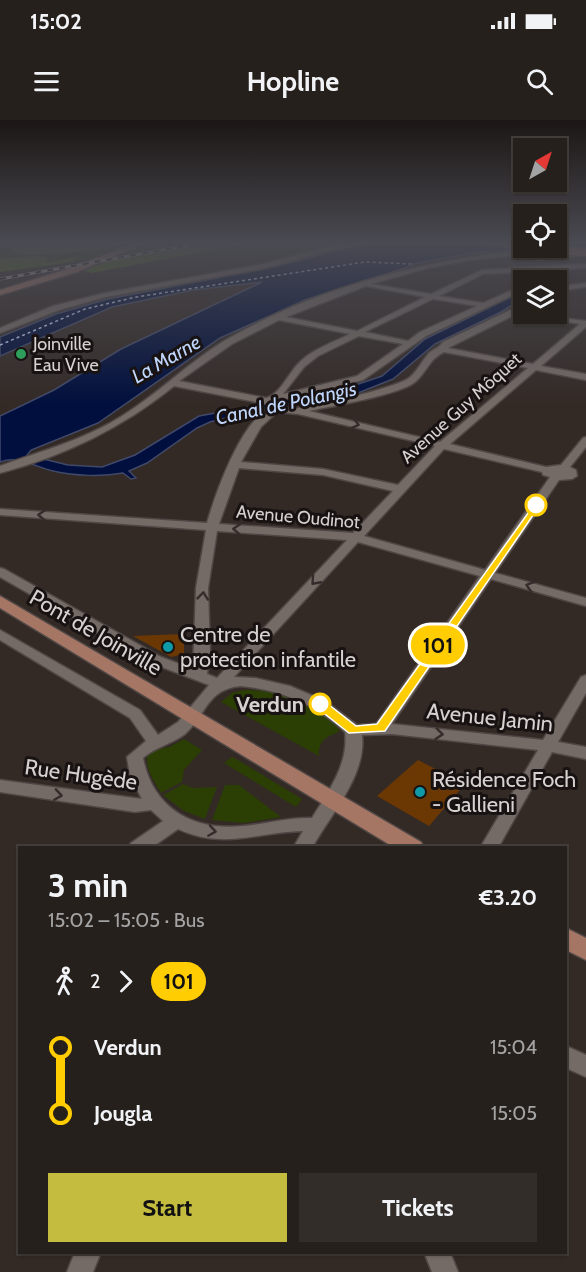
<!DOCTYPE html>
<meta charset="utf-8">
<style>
:root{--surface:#26201c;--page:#322d29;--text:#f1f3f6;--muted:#a4a3a3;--line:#423e3b;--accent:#c4bc3e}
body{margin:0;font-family:Cabin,sans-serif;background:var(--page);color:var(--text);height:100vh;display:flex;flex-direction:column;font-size:22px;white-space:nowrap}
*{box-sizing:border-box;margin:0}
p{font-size:20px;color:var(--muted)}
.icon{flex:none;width:33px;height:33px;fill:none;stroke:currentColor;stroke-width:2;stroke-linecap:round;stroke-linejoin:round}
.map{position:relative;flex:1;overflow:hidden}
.details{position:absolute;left:18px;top:726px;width:549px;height:408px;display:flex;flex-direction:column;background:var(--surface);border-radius:0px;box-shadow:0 2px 4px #0004,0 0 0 2px var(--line)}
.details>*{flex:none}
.badge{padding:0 12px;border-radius:20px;font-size:21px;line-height:39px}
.needle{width:39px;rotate:39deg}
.buttons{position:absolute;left:513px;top:18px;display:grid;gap:12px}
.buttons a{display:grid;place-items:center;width:54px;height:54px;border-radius:0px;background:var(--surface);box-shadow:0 2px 4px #0004,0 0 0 2px var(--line);font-size:30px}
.map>.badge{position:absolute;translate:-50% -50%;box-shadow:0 0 0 3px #fff}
.legs{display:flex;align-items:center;gap:9px;height:66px;padding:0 30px;font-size:20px}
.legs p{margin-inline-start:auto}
.headline{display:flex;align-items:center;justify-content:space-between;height:102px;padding:0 30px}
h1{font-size:33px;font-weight:800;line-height:45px}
.button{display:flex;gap:12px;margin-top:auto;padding:12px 30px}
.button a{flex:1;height:69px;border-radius:0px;background:var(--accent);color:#111;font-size:24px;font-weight:800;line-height:69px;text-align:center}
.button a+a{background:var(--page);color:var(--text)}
ul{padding:0 30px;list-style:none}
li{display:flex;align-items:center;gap:21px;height:66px;font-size:22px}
li i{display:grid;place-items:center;width:9px;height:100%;margin:0 8px;background:currentColor}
li i::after{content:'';width:15px;height:15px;margin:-8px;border:4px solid;border-radius:50%;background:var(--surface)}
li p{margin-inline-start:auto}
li:first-child i{background:linear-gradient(#0000 50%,currentColor 0)}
li:last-child i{background:linear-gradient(currentColor 50%,#0000 0)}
.status{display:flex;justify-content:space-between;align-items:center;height:42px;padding:0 30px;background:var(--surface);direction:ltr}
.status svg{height:16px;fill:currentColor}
header{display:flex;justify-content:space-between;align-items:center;height:78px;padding:0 30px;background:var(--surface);font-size:27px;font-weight:800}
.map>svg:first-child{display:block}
</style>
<div class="status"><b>15:02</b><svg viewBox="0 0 49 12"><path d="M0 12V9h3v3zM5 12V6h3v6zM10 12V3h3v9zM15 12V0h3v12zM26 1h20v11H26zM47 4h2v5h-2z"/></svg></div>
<header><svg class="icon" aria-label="menu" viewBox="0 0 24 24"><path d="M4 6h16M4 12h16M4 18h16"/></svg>Hopline<svg class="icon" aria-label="search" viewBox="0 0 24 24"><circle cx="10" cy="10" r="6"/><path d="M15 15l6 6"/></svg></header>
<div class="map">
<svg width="586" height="1152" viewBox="0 0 586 1152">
<rect width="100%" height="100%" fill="#332a26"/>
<g fill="#2b3e04">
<path d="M16 123H181L49 146 0 152V126Z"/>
<path d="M245 570C277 570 322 581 340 611 327 617 318 620 319 636L221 582 232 573Z"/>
<path d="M184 619 202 630 184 650 182 662 161 673C153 659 144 648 148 631L169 627Z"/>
<path d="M232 637H233L302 679 296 687 224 643Z"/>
<path d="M183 664 193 668 217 667 205 699 184 691 163 675Z"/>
<path d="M225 665H239L281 697 244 703 212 700Z"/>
</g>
<g fill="#4d6a13">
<path d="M127 123 93 131 28 135 15 133 9 128 41 124Z"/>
<path d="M205 123H251L92 153 84 151 110 140Z"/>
<path d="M546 131 582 134 579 137 538 141 510 134Z"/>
<path d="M34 136 47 137 46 143 80 136 72 142 0 152V139Z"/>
</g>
<path fill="#000f3d" stroke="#404969" stroke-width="1.5" d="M385 123H523L524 128H542L473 133 412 144 414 145 305 180 220 218 98 303 31 330 27 335 68 345 102 347 135 335 199 296 276 282 282 278 332 273 382 256 425 219 523 171V178L501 192 435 224 393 259 358 273 264 288 210 302 197 308 147 343 129 351 136 358 131 359 123 353C102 357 75 356 53 351 35 347 19 335 0 342V296L54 270 121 229 262 162 193 170 112 187 0 236V217L56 194 108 179 273 147 351 127Z"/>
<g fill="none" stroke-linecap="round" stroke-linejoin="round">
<path stroke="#c0d6fc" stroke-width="1.5" stroke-dasharray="3 3" stroke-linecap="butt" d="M0 225 85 189 136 177 365 142 411 144"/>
</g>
<g fill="#6b3803">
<path d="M184 514V534L171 537 133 516Z"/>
<path d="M418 640 465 664 429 706 377 676Z"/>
</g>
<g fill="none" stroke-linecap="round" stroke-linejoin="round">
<g stroke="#4f4745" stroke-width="3">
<g id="minor">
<path d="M350 123H366L326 131 265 148 106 177 59 190 0 213V208L53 186 105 173 264 144 325 127Z"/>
<path d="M554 128 556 131 469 140 428 148 371 164 431 174 482 150 586 144V148L483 154 439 176 483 183 524 165V170L426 216 363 260 266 284 174 266C122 308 64 336 0 353V346C41 331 84 320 122 296 158 274 188 243 224 221 324 163 440 136 554 128ZM366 166 425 177 357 211 286 197ZM433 179 477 186 420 212 408 221 365 212ZM279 200 350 214C332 223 310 230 297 245 288 255 279 275 266 278L179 261 232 224ZM359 216 403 224 357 256 283 274 304 247 318 236Z"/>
<path d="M549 154 551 157 537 160 538 159Z"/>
<path d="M586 163V167L556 171V167Z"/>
<path d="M521 185H524V190L448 228 533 244 580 204 533 196 530 194 586 201V207L541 246 586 254V260L536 250 450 324 546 347 561 345 583 318 586 317V327L570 347 576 350 577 356 572 359 559 360 495 453 586 478V486L491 459 392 604 543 620 581 557 586 555V573L558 622 586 627V639L552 632 498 728H480L538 630 392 614 362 615C367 655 330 695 312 728H293L303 711C257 712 223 730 178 709L151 728H128L131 723 163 701 151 690 135 692 0 672V660L142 679 130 656 127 637 146 621 130 598 0 520V510L140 590 158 615 178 602 209 565 151 543 0 457V448L4 449 161 537 193 549 196 468 206 410 0 395V389L207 403C216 372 239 308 266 290 277 283 286 289 297 288 314 287 398 267 409 258 417 252 422 241 429 233 434 229 439 228 443 222ZM444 232 528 248 440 322 309 291C332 286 399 275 415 262 426 253 430 238 444 232ZM277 292 298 294 435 326 398 365 323 349 241 342 261 307ZM444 329 542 352 543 355 550 357 485 450 364 416ZM239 348 323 355 393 371 353 413 219 404ZM217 411 347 420 217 558 207 554 210 531 208 468ZM358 422 480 456 376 604 357 605 325 581 290 566 255 558 234 557ZM241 566C281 570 316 584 345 612 349 644 328 672 312 698 288 697 266 704 243 706 193 711 153 689 143 638 155 627 172 624 185 614 207 595 206 569 241 566Z"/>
<path d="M566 926 586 935V957L566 948Z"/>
<path d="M75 1132H101L93 1152H67Z"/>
<path d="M424 1132H450L458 1152H432Z"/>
</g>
</g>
<g stroke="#4f4745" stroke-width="3">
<g id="major">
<path d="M136 123H146L77 152 0 175V170L71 148Z"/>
<path d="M0 476 421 722 424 728H395L0 488Z"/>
<path d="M566 808 586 818V840L566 830Z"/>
</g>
</g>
<g stroke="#4f4745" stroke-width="3">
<path id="highway" d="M482 123 524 124V128H527H524L485 125Z"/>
</g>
<use href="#minor" fill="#756b66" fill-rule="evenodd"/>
<use href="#major" fill="#a67665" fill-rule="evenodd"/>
<use href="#highway" fill="#c77d64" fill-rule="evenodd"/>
<g stroke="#afa8a6" stroke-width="3">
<path id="rail" d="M0 159 201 123"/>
</g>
<use href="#rail" stroke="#181312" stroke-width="2" stroke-dasharray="6" stroke-linecap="butt"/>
<g stroke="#4f4745" stroke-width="10" stroke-linecap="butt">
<path id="highway-bridge" d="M537 128 586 132"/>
</g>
<use href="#highway-bridge" stroke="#c77d64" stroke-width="8"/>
</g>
<defs><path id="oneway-chevron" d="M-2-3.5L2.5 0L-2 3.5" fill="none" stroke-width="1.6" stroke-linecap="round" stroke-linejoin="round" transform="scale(1.5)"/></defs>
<g stroke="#342d2b">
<use href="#oneway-chevron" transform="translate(355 304) rotate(13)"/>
<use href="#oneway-chevron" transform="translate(42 395) rotate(-176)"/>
<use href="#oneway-chevron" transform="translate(237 409) rotate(-176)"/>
<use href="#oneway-chevron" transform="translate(315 461) rotate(132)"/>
<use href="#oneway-chevron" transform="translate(530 466) rotate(-164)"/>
<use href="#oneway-chevron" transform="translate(203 476) rotate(-84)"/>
<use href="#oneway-chevron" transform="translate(439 614) rotate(6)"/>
<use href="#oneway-chevron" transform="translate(58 675) rotate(9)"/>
<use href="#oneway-chevron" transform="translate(212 711) rotate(9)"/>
</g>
<linearGradient id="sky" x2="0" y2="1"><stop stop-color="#1c1715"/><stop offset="0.43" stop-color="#4a4a52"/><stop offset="1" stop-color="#4a4a52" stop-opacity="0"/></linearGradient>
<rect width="586" height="285" fill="url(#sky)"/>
<path fill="#ffcd01" stroke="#fff" stroke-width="1.5" d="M536 382 540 385 385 611 349 613 316 587V581H324L356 606 377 604Z"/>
<circle fill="#2e9e5b" stroke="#181312" stroke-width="2" cx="21" cy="234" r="6"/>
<g fill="#fff" stroke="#ffcd01" stroke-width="3">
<circle cx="536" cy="385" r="10"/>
<circle cx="320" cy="584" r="10"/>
</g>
<g fill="#0f9aa8" stroke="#181312" stroke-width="2">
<circle cx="168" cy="527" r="6"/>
<circle cx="420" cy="672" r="6"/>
</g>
<g text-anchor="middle" stroke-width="6" stroke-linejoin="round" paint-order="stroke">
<g font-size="18" fill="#d7d1cf" stroke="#181312" text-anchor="start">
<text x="33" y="230">Joinville<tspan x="33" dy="21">Eau Vive</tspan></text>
</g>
<g font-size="18" fill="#d7d1cf" stroke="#181312">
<text transform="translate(461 288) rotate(-42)" y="6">Avenue Guy Môquet</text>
<text transform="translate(298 397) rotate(5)" y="6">Avenue Oudinot</text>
</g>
<g font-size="20" font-style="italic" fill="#c0d6fc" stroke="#181312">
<text transform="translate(166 239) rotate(-30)" y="7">La Marne</text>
<text transform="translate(286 283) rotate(-12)" y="7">Canal de Polangis</text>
</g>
<g font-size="22" fill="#d7d1cf" stroke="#181312">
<text transform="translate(96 512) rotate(30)" y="8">Pont de Joinville</text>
<text transform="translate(490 597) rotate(6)" y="8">Avenue Jamin</text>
<text transform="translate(81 654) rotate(8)" y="8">Rue Hugède</text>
</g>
<g font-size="22" fill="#d7d1cf" stroke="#181312" text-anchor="start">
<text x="180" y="522">Centre de<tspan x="180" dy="25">protection infantile</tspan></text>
<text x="432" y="667">Résidence Foch<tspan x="432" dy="25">- Gallieni</tspan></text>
</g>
<g font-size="22" font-weight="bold" fill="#d7d1cf" stroke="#181312" text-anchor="end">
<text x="304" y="592">Verdun</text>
</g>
</g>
</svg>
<div class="buttons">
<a><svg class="needle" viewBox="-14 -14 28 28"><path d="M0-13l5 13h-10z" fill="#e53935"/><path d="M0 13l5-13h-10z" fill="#a4a3a3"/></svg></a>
<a><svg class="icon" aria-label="locate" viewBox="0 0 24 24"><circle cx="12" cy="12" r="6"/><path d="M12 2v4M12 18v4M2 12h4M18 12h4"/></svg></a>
<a><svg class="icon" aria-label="layers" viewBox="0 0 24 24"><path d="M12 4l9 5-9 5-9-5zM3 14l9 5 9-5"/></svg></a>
</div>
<b class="badge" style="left:438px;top:525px;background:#ffcd01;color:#111">101</b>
<section class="details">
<div class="headline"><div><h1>3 min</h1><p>15:02 – 15:05 · Bus</p></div><b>€3.20</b></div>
<div class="legs"><svg class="icon" aria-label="walk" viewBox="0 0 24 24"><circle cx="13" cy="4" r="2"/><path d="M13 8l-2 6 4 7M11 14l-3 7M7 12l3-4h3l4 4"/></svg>2<svg class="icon" aria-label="forward" viewBox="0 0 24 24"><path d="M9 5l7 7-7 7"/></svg><b class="badge" style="background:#ffcd01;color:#111">101</b></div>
<ul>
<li><i style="color:#ffcd01"></i><b>Verdun</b><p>15:04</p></li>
<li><i style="color:#ffcd01"></i><b>Jougla</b><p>15:05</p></li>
</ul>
<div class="button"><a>Start</a><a>Tickets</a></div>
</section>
</div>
